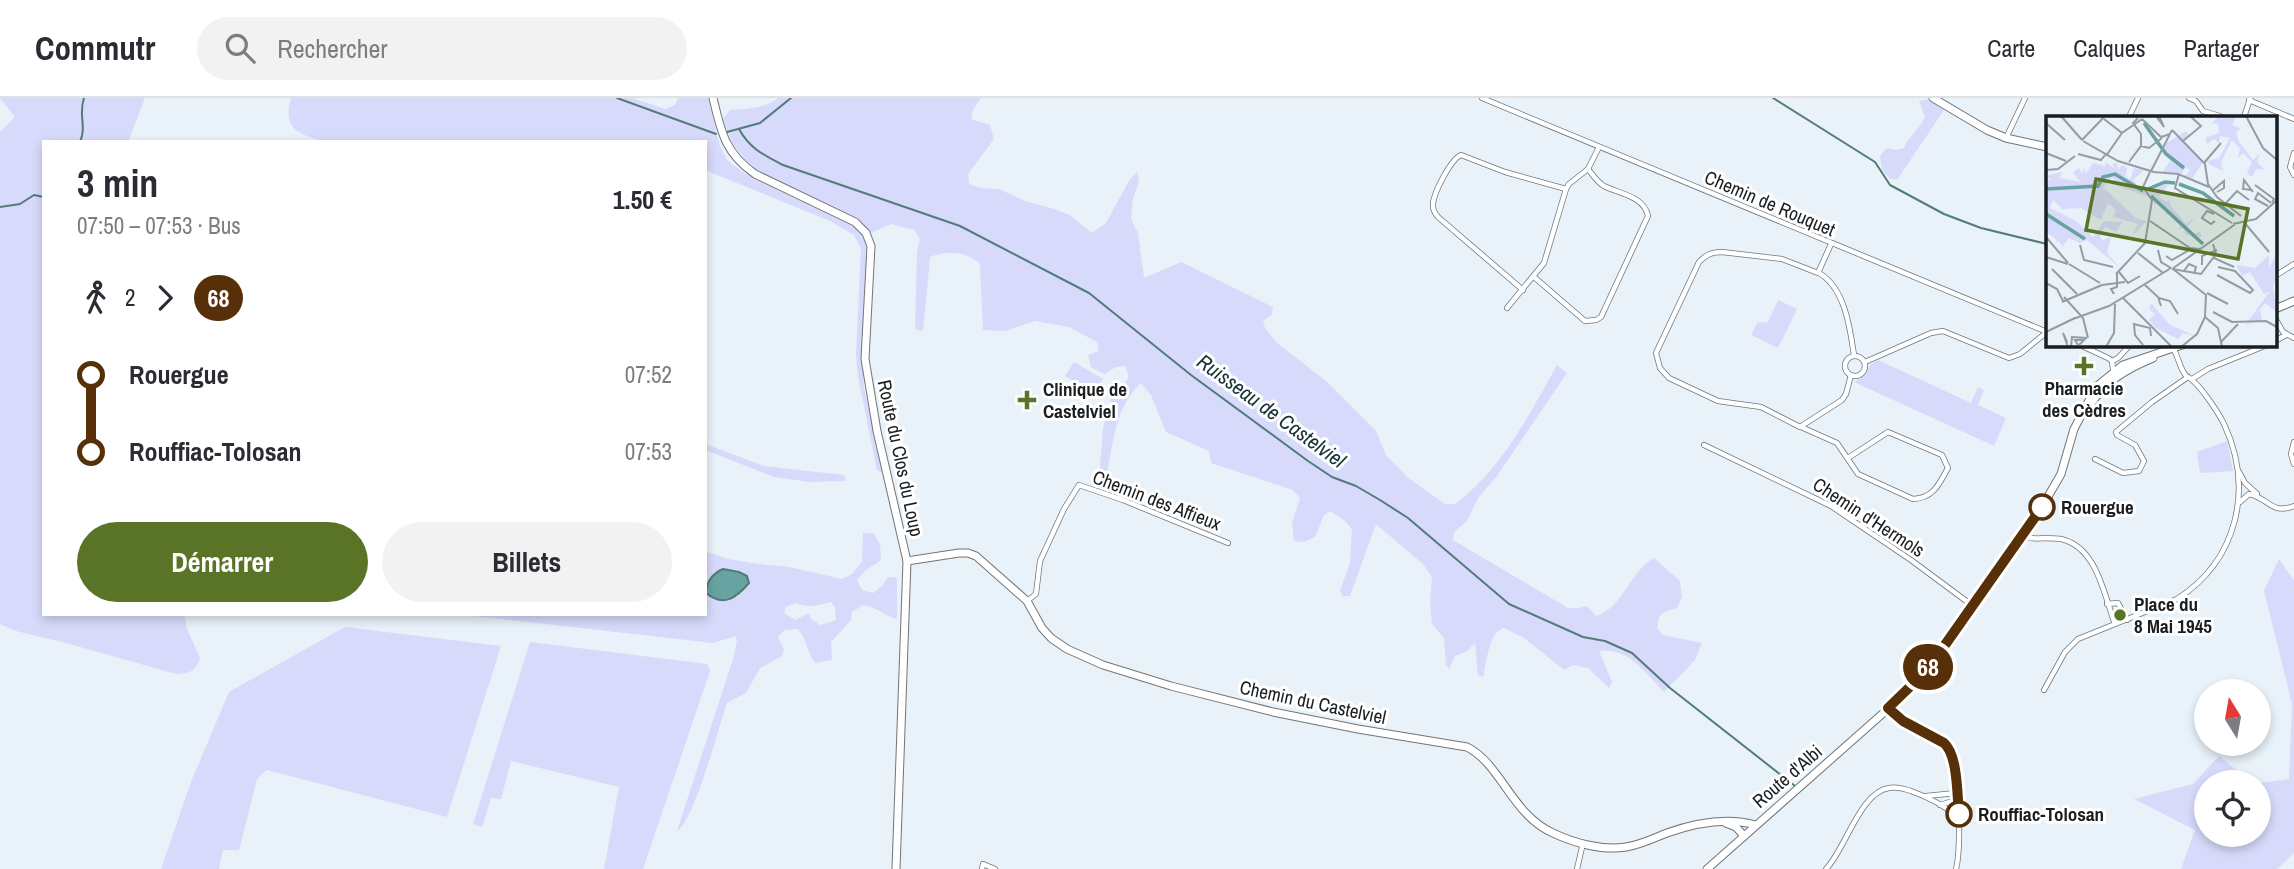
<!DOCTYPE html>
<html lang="fr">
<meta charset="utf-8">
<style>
:root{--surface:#fff;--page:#f2f2f3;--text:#2b2b33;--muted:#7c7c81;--line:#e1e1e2;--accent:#5a7427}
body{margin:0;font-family:"Archivo Narrow",sans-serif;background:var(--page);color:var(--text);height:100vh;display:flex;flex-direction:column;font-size:26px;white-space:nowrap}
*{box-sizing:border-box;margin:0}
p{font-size:23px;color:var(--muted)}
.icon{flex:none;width:38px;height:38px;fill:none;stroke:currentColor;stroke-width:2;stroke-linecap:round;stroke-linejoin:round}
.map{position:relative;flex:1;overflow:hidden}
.sheet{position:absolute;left:42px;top:42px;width:665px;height:476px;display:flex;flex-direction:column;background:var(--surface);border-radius:0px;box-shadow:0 4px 10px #0003}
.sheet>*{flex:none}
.badge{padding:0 14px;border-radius:23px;font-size:24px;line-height:46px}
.needle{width:46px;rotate:349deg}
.buttons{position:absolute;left:2194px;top:581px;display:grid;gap:14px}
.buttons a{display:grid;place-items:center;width:77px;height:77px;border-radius:50%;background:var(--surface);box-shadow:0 4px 10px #0003;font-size:35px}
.map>.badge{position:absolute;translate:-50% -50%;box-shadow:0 0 0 4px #fff}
.legs{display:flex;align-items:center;gap:10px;height:77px;padding:0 35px;font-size:23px}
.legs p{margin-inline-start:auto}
.overview{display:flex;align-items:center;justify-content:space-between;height:119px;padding:0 35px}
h1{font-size:38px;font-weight:800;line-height:52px}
.action{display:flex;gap:14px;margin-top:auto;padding:14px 35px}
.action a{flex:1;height:80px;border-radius:42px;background:var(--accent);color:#fff;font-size:28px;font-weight:800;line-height:80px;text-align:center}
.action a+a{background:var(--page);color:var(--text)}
ul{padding:0 35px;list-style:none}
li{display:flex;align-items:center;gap:24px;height:77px;font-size:26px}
li i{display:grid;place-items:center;width:10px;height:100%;margin:0 9px;background:currentColor}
li i::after{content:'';width:18px;height:18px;margin:-9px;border:5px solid;border-radius:50%;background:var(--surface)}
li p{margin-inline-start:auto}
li:first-child i{background:linear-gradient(#0000 50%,currentColor 0)}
li:last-child i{background:linear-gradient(currentColor 50%,#0000 0)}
header{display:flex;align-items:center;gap:42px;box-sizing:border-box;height:98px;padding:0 35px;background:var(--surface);border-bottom:2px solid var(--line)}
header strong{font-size:33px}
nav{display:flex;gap:38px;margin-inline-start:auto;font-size:24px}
.search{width:490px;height:63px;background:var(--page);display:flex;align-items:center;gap:18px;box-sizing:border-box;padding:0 24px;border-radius:38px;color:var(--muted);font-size:26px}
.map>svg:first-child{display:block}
</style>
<header>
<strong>Commutr</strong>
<div class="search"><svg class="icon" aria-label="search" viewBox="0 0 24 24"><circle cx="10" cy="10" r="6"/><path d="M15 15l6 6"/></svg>Rechercher</div>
<nav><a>Carte</a><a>Calques</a><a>Partager</a></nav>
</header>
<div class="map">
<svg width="2294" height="771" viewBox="0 0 2294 771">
<rect width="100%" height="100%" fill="#e8f2f8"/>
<g fill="#d7dafa" fill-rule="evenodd">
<path d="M0 0H145L128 44H44V516H184L187 531 200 560C195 574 190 575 176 576L66 545 16 533 0 526V34L15 19Z"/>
<path d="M291 0H632L665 11 675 7 678 0H708L720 48 727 62 744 75 818 106 856 128 866 142 868 158 862 260 864 290 884 376 877 372 858 279 856 256 861 151 854 137 830 123 705 72V44H325C299 36 282 32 291 0Z"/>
<path d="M778 0H981L973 12 971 21 990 27 994 41 968 76 969 86 980 90 999 91 1025 103 1054 111 1070 117 1092 135 1106 125 1130 81 1137 74 1139 83 1133 101 1131 121 1138 135 1144 180 1181 164 1273 209 1272 217 1263 223 1265 230 1277 245 1326 283 1376 333 1386 357 1407 379 1445 406H1455C1502 371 1529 317 1557 267L1567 275 1497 378 1478 400 1467 423 1454 434 1453 442 1568 510H1579L1587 508 1596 518C1623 510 1630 473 1654 460L1680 483 1682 499 1677 510 1666 513 1659 519 1657 530 1663 537 1702 545 1695 562 1664 594C1645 575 1629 549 1599 553L1612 584 1609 590 1588 570 1573 567 1564 572 1524 540 1504 530C1488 535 1487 564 1483 579L1478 577 1475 545 1467 553 1455 558 1449 571 1446 567 1444 540 1432 526 1430 503 1432 479 1423 466 1376 426 1350 498H1343L1340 493 1350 465 1352 431 1345 423 1330 413 1324 417 1315 439 1304 444 1294 443 1292 425 1300 400 1293 392 1211 365 1209 353 1166 334 1151 297 1141 285C1115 308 1112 350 1106 382L1099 383 1103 329 1109 311 1111 297 1122 291 1129 278 1125 268 1116 269 1104 276 1091 269 1088 257 1099 253 1097 244 1069 229 1035 223 1005 233 983 232 980 166C965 153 948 152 930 159L923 233 915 231 917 154 920 141 914 132 891 126 871 135 852 118 753 70 733 47 723 21 730 12C746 11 765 11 778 0Z"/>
<path d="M1929 1 1944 12 1897 82 1889 80 1882 71 1880 58 1887 50 1896 52 1904 50C1909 37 1920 32 1925 19L1919 3Z"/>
<path d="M1778 202 1797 211 1778 250 1751 237 1757 225 1768 224Z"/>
<path d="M1878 262 1971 305 1978 289 1984 292 1978 307 2006 320 1994 348 1854 284 1865 277 1870 267Z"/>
<path d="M1074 264 1103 281 1094 295 1065 278Z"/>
<path d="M2227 343 2233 373 2200 375 2197 354Z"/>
<path d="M705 346 764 368 844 377 846 383 810 384 774 379 705 352Z"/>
<path d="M863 435 874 436 880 446 881 462 866 472 857 482 862 492 873 495 882 488 888 479 897 480V521C883 517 876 509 863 507L852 514 851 522 831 544 832 562 815 565C807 554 807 542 798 531L785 532 778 539 784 552 782 558 760 570 746 595 727 605C719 628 694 724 677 733L734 558 737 542 735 538 713 545 456 516H705V453L728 461 758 466 789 469 842 481 852 476 862 464ZM714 474 748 485 737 499 706 488ZM831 504 835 509 836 522 820 527 811 521 809 515 795 522 784 515 786 509 795 505C809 510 817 508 831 504Z"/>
<path d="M2279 461 2294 483V755L2277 771H2181L2195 732 2134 701 2193 686 2219 658 2251 684H2207V737H2259V685L2289 681 2292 606 2264 493Z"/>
<path d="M345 529 501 548 447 719 267 672 257 681 239 752H223L219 771H161L191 684 229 594Z"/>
<path d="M530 544 707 566 710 573 643 771H604L619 689 511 663 501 701 491 700 482 729 473 726Z"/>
</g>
<path fill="#69a3a1" stroke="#527b7a" stroke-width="2" d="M723 471 739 474 747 478 749 485C737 499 724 510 706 495 706 484 713 475 723 471Z"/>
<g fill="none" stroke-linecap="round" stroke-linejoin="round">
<g stroke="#527b7a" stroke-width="2">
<path d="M617 0 716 36"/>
<path d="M1773 0 1875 64 1890 87 1944 116 1981 130 2047 146"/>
<path d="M739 31C750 51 764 57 783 67L960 128 1089 195 1191 277 1308 363 1332 379 1356 388 1380 402 1408 420 1509 506 1583 539 1605 543 1632 555 1670 590 1795 688"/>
<path d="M727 34 760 25 791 0"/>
<path d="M80 44C87 28 78 17 84 0"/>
<path d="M0 109 20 106 34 97 44 99"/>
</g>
<g stroke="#6e767b" stroke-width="6">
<g id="street">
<path d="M1482 0 2047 234"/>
<path d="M2189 0 2196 3 2203 13 2223 19"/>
<path d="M2249 2 2294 21"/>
<path d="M2129 19 2138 0"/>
<path d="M2244 19 2250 1"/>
<path d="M2006 40 2025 0"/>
<path d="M2294 55 2290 69 2294 77"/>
<path d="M1831 146 1818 175 1782 161 1722 154C1711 154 1706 157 1699 164L1656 255 1660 270 1669 280 1718 303 1761 309 1800 329 1842 302 1846 296 1851 277"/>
<path d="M1819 175C1845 190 1850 230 1854 257"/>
<path d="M2275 178 2294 166"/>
<path d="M1534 179 1585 223 1596 222 1601 219 1648 118C1644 98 1620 96 1604 88 1597 84 1593 77 1588 71"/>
<path d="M1523 192 1438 119C1435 115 1433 113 1433 108 1432 97 1451 61 1461 57L1505 74 1566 91"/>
<path d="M1507 210 1544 165 1566 91 1569 86 1588 71 1599 49"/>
<path d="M2275 220 2283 234 2294 240"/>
<path d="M2275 243 2286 237"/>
<path d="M2080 247 2108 260 2112 263 2113 271 2117 273"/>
<circle cx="1855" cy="268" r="10"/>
<path d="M2112 263 2118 260 2130 247"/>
<path d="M1865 264 1931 235 1943 233 2009 260 2020 256 2047 234"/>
<path d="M2192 281 2208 271 2267 247"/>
<path d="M1801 329 1837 345 1858 376 1913 401C1934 400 1939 386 1948 370L1942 357 1888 334 1848 360"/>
<path d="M2294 344 2291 356 2294 366"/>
<path d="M1704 347 1831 408 1911 462 1973 508"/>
<path d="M2095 361 2123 375 2139 373 2144 363 2135 347 2117 337 2116 334 2152 304 2188 279"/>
<path d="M2239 374 2245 385 2257 396"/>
<path d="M2240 404 2249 396C2269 400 2271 417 2294 408"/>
<path d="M2023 439C2032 442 2048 439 2061 441 2097 449 2104 497 2115 526"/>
<path d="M1027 503 1036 496 1040 463 1064 411 1079 387 1123 402 1228 445"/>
<path d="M2107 506 2118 505 2127 522"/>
<path d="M2044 592 2065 554 2078 541 2177 501C2238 462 2254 390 2224 326 2218 314 2202 290 2192 282 2186 276 2189 282 2184 275 2179 267 2178 258 2173 250"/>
<path d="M1889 611 1904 623 1944 645C1960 659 1962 749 1956 771"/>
<path d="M1926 698 1956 695"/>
<path d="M1940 707 1953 703 1957 699"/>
<path d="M982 771 983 766 995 771"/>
<path d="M1577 771 1583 745"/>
<path d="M1826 771C1845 752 1860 694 1889 690 1897 688 1904 691 1911 693 1928 699 1945 708 1959 720"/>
</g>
</g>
<g stroke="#6e767b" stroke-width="9">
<g id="secondary">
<path d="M713 0C721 34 725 55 755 76L855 124 866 135 871 148 865 261 877 333 907 463 896 771"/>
<path d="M1933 0 1987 32 2006 40 2047 49"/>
<path d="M907 463 959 455H968L976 458 1027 503 1042 530 1051 540 1067 551 1103 567 1171 588 1273 614 1358 631 1467 649C1501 666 1512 717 1553 735 1574 745 1603 753 1626 749 1640 747 1654 740 1667 735 1695 725 1727 719 1756 727"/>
<path d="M1726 725 1736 729 1744 738"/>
</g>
</g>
<g stroke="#6e767b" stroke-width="9">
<g id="primary">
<path d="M2275 211 2294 203"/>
<path d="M2089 309C2104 284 2126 271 2153 260"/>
<path d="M1707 771 1889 610 1927 571 1974 508 2034 423 2061 376 2074 331 2096 289 2123 267 2182 247"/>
</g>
</g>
<use href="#street" stroke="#fff" stroke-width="4.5"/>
<use href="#secondary" stroke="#fff" stroke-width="7"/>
<use href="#primary" stroke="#fff" stroke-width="7"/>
</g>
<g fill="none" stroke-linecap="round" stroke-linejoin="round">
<g stroke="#fff" stroke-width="16">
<path id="line-1" d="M1959 716C1957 697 1958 657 1944 645L1903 623 1888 610 1916 583 1940 554 2042 409"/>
</g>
<use href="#line-1" stroke="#572f08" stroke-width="10"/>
</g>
<g fill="#5a7427" stroke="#fff" stroke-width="2.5">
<path d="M2080.5 257.5h7v7h7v7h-7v7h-7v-7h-7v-7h7z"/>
<path d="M1023.5 291.5h7v7h7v7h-7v7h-7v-7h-7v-7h7z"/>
<circle cx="2120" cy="517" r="7"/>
</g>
<g fill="#fff" stroke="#572f08" stroke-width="3.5">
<circle cx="2042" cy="409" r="12"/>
<circle cx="1959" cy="716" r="12"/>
</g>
<g text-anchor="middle" stroke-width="6" stroke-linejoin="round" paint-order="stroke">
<g font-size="19" fill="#1b1e20" stroke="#fff">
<text transform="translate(1770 105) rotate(23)" y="7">Chemin de Rouquet</text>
<text transform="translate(901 360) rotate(78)" y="7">Route du Clos du Loup</text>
<text transform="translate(1157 402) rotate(21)" y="7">Chemin des Affieux</text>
<text transform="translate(1869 419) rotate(33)" y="7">Chemin d'Hermols</text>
<text transform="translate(1313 604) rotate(12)" y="7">Chemin du Castelviel</text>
<text transform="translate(1787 678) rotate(-41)" y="7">Route d'Albi</text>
</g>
<g font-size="19" font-weight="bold" fill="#1b1e20" stroke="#fff" text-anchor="start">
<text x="2084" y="297" text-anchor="middle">Pharmacie<tspan x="2084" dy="22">des Cèdres</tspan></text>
<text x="1043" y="298">Clinique de<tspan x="1043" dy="22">Castelviel</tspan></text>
<text x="2134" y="513">Place du<tspan x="2134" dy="22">8 Mai 1945</tspan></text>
</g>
<g font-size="19" font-weight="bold" fill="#1b1e20" stroke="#fff" text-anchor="start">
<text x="2061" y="416">Rouergue</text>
<text x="1978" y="723">Rouffiac-Tolosan</text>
</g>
<g font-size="21" font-style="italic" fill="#143332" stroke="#fff">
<text transform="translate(1271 313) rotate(36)" y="7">Ruisseau de Castelviel</text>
</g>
</g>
<g transform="translate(2046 18)">
<rect width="231" height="231" fill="#e8f2f8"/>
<path d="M173 0H190L186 9 195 13 190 16 193 26 207 44 214 37 211 46 219 54 210 53 206 61 201 57 206 46 197 37 192 42 194 33 186 24 175 46 177 55 164 49 161 45 173 42 184 22 174 20 173 27 168 23 161 28 159 22 173 17 172 7 165 8ZM140 15 143 19 137 24 157 46 146 63 138 60 144 55 140 51 135 58 117 56 125 43 116 35 119 28ZM59 45 69 53 66 48 71 47 72 54 76 49 81 52 80 60 84 64 88 52 98 54 87 64 94 72 98 67 97 74 116 65 124 67 113 81 121 86 124 83V89L140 108 150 101 141 111 149 118 154 115 156 121 139 119 138 112 133 113 134 108 122 97 118 103 121 95 111 86 108 90V83L69 69 67 61 57 71 90 102 101 105 86 120 92 108 67 101 70 94 62 87 55 104 35 92 16 93 7 84 4 92 30 105 47 121 58 105 76 106 70 116 59 111 54 119 56 125 65 120 61 137 74 152 41 124 33 127 23 122 17 130 12 125 8 129 11 124 0 116V64H5L0 60 16 56 13 62 35 66 27 57 33 52 36 58 38 52 40 58 47 47 60 50ZM231 136V161L227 171 231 196 219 187 214 193 216 205 200 208 224 175 218 178 204 156 196 160 190 149 209 152 223 139V152ZM105 187 124 209 149 220 137 217 132 223 110 212 103 204 109 198 103 193Z" fill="#d7dafa"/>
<path fill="none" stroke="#69a3a1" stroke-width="3.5" d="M98 7 120 38 138 52M133 68 157 77 188 100M0 73 52 70 57 61 69 58 97 75M102 73 119 66 129 67M105 80 157 128M0 98 39 123"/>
<path fill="none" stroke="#969da2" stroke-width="2" d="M15 0 36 24M110 0 118 11 113 0M200 0 217 32 231 44M92 2 87 7 95 18V30M58 3 76 17M96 3 115 21 124 18M1 8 19 24M126 14 159 48 162 68 171 81 195 100M36 24 59 0M37 25 72 45 108 56 132 58 163 71M137 25 155 10 144 0M0 37 20 45M32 38 55 44 59 39M60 40 76 17 96 3M83 46 95 30 103 32 116 22M158 47 175 27M0 54 12 53 29 40M105 55 126 14M133 58 129 72 186 107M209 69 228 83 226 86M205 74 197 73 198 64 207 76M166 75 178 65V72L171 76M179 88 191 75 203 84M222 90 209 83 212 77 225 87M168 98 161 95 156 102 165 108 169 105M104 105 144 132 154 133M198 106 223 136M187 108 210 103 231 84M0 121 22 147M34 129 38 144 67 151M112 134 115 146 125 152M92 137 117 157M120 140 126 144 145 133M0 141 22 148M168 142 188 151M23 148 54 167M156 149V140L171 134M6 153 31 178M126 153 155 158 170 138 167 128M126 153 191 107M127 153 160 179M138 155 143 148 150 151 148 158M73 156 82 167 94 160M70 158 99 127 106 84 97 71 104 56M171 159 204 177 207 174 189 155 172 151M0 167 11 173 17 185M56 169 79 166M99 169 112 181 115 190M161 177 182 188M68 178 65 173 71 171V157M160 178 159 201 172 212 176 231M18 181 37 202 42 222M77 182 125 230M113 182 124 185 132 198M16 186 56 169M167 196 186 206 220 205 231 211M27 203 63 190 125 152M0 216 29 202M21 226 17 217 22 231M175 226 192 208M32 229 29 224H38L33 229M97 229 89 219 88 208 104 212 105 220M25 231 26 221 41 222M60 231 68 217 69 188M135 231 151 218 159 201"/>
<path fill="#5a7427" fill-opacity="0.15" stroke="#5a7427" stroke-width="3.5" d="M50 63 202 93 192 143 40 114Z"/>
<rect width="231" height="231" fill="none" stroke="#1b1e20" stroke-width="3.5"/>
</g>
</svg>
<div class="buttons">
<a><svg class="needle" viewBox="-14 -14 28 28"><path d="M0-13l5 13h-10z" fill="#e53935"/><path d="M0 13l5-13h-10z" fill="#7c7c81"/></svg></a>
<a><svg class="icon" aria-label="locate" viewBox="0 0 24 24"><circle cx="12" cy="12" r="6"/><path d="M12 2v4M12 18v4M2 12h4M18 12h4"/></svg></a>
</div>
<b class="badge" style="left:1928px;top:569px;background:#572f08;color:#fff">68</b>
<section class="sheet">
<div class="overview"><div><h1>3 min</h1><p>07:50 – 07:53 · Bus</p></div><b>1.50 €</b></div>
<div class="legs"><svg class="icon" aria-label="walk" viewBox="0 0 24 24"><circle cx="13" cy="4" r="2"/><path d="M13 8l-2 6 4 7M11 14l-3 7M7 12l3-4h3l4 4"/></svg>2<svg class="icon" aria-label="forward" viewBox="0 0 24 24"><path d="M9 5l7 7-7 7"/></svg><b class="badge" style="background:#572f08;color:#fff">68</b></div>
<ul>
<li><i style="color:#572f08"></i><b>Rouergue</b><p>07:52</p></li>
<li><i style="color:#572f08"></i><b>Rouffiac-Tolosan</b><p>07:53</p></li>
</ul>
<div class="action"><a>Démarrer</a><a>Billets</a></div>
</section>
</div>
